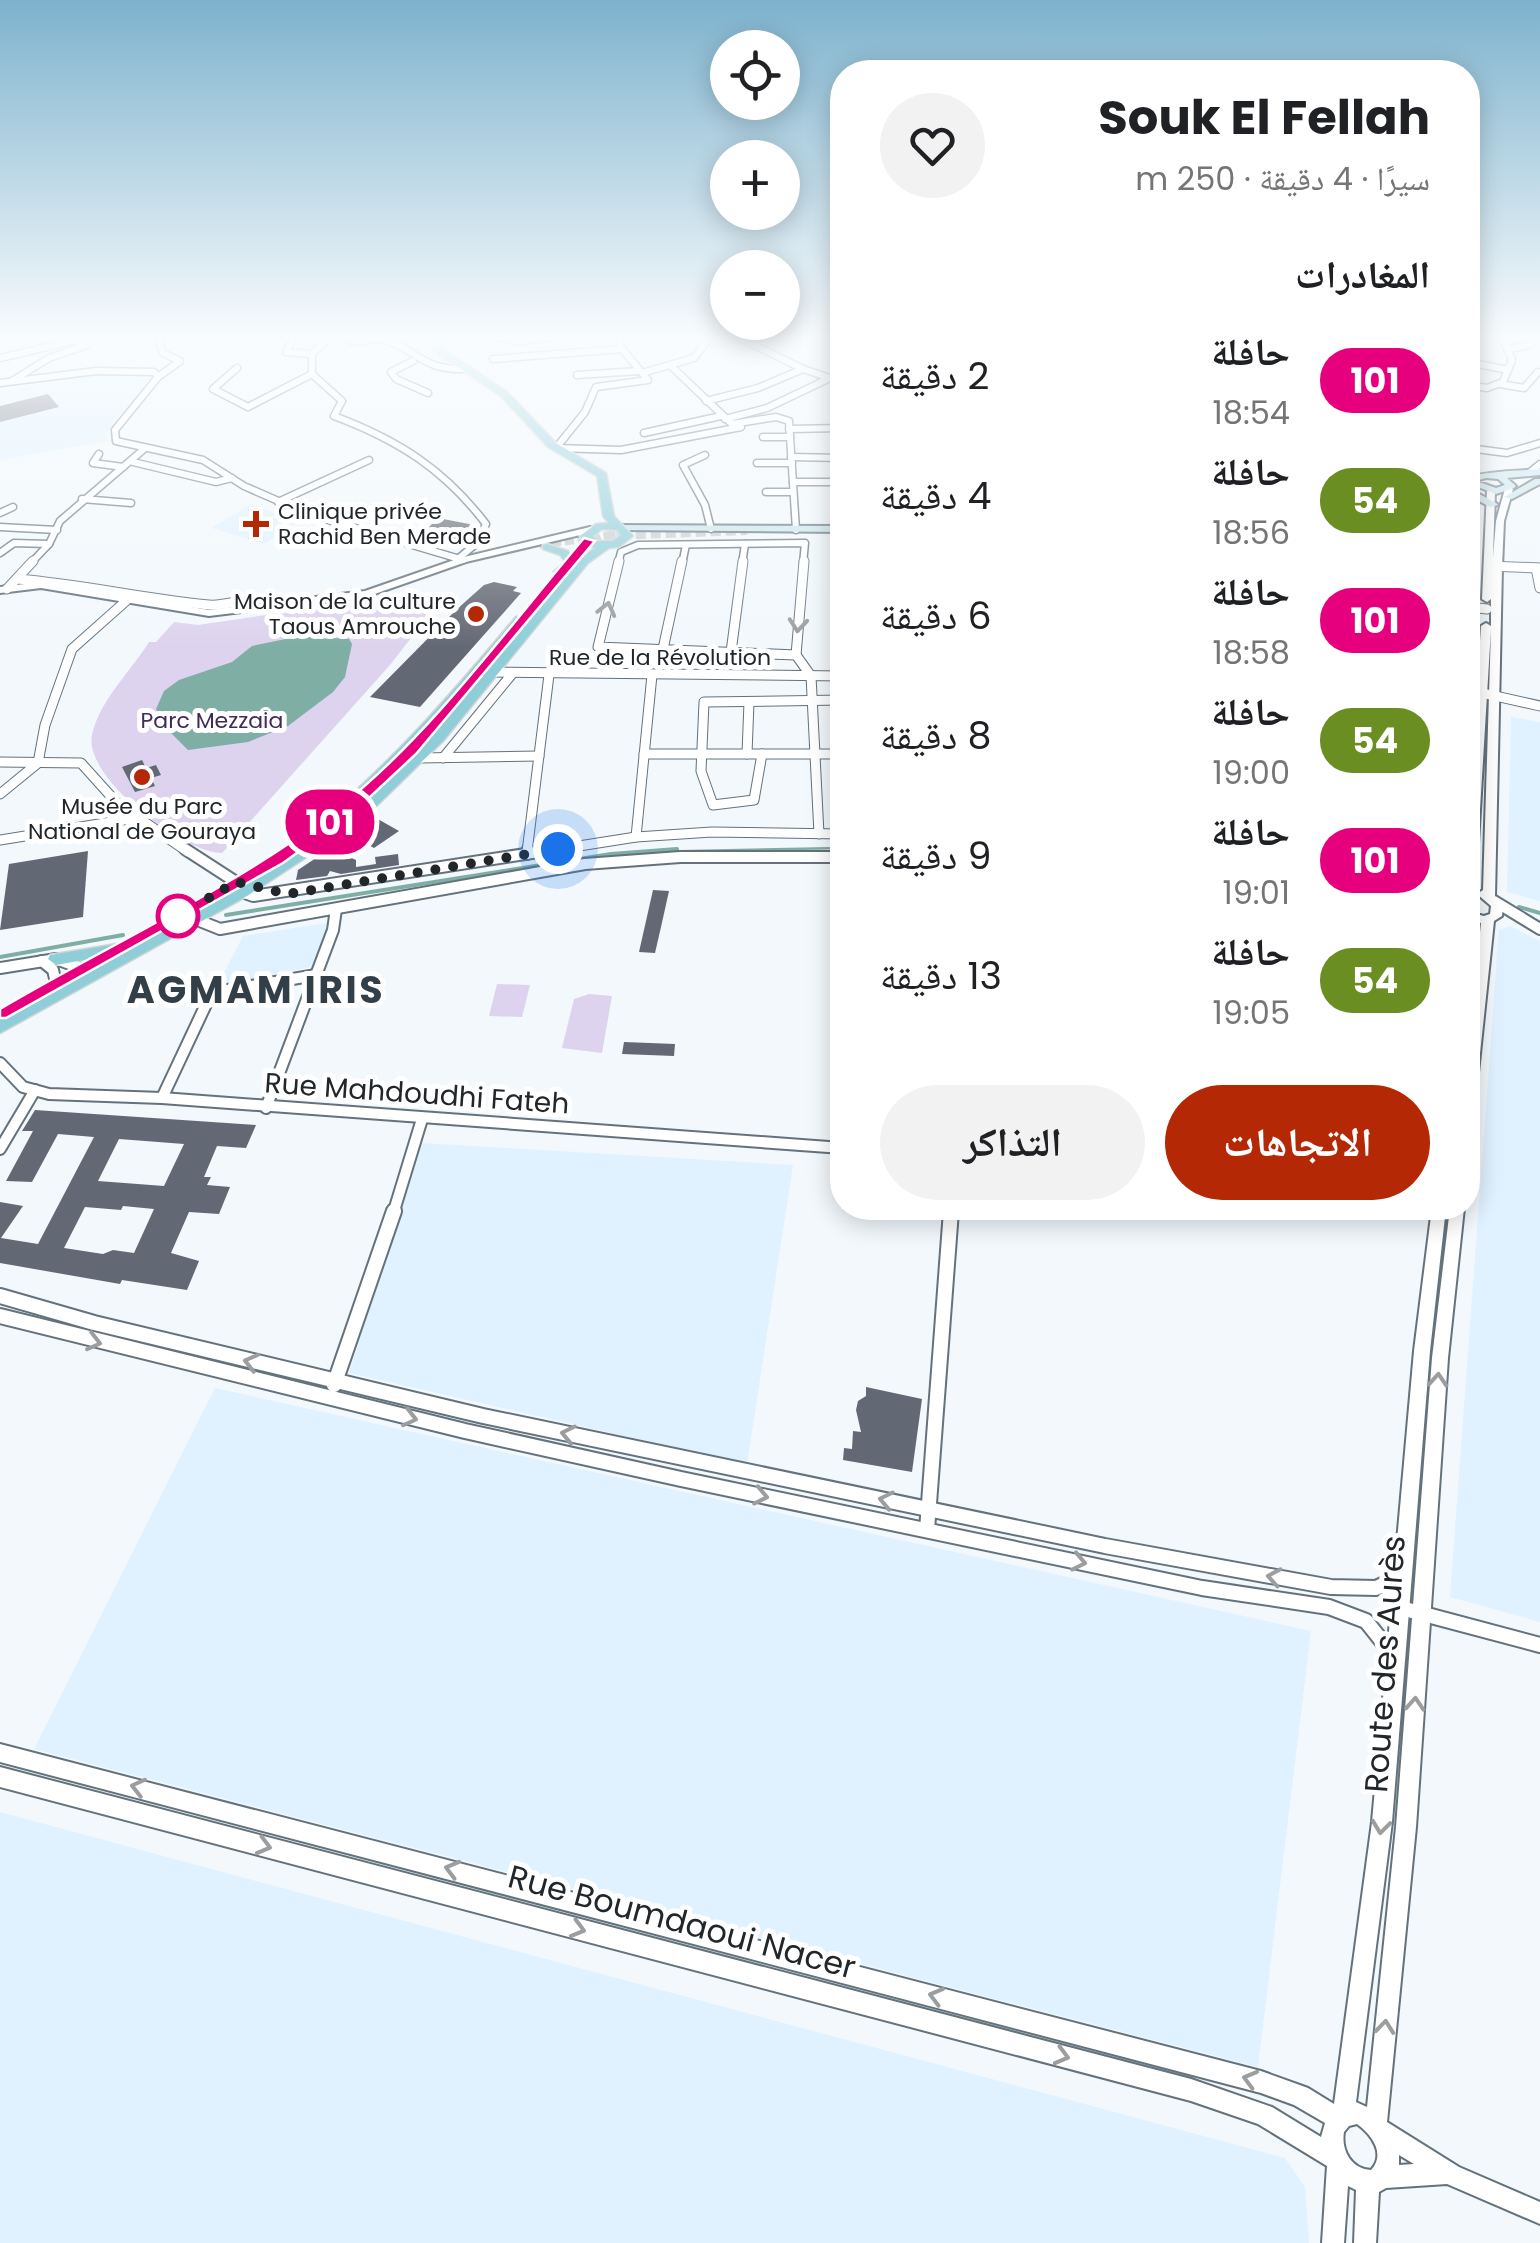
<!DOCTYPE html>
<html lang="ar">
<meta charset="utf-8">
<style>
:root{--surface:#fff;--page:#f2f2f2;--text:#202124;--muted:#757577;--accent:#b42806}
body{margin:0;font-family:Poppins,"Noto Naskh Arabic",sans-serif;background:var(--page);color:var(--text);direction:rtl;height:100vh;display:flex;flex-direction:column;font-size:38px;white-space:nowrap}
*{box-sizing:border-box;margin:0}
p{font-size:32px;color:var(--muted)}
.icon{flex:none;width:55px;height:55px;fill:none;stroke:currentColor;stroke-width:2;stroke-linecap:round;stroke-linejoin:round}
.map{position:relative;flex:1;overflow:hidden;direction:ltr}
.panel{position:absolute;left:830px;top:60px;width:650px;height:1160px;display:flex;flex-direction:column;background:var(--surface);border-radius:40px;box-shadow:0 5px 25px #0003;direction:rtl}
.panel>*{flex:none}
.badge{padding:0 20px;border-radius:32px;font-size:35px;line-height:65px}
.buttons{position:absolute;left:710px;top:30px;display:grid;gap:20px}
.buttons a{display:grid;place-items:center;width:90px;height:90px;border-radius:50%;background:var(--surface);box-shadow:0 5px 25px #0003;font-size:50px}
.you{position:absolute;width:50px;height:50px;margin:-25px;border:8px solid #fff;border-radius:50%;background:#1a73e8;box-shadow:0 0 0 15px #1a73e833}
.map>.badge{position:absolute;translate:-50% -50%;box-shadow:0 0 0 5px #fff}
h2{padding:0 50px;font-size:38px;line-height:90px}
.round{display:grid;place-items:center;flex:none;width:105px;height:105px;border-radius:52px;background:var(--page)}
.headline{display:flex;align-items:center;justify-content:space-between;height:170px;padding:0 50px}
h1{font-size:48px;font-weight:700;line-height:75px}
.primary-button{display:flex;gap:20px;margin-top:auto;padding:20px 50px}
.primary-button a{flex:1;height:115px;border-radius:60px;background:var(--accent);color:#fff;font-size:40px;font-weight:700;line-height:115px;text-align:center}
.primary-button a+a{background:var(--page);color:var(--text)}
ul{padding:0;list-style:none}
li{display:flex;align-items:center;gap:30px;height:120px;padding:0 50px}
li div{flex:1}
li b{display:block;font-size:38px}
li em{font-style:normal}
li .badge{min-width:110px;font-weight:700;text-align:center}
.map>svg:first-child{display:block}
</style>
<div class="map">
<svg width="1540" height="2243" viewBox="0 0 1540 2243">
<rect width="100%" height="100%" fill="#f2f8fc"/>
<g fill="#e0f2ff">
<path d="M96 372 154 375 105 435 109 441 0 460V392Z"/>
<path d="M249 505 301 520 264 544 212 528Z"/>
<path d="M1511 717 1540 722V901L1507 892Z"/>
<path d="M333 922 317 966 217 986 243 936Z"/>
<path d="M1510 926 1540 941V1622L1450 1597 1499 930Z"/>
<path d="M422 1143 793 1165 747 1464 349 1373Z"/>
<path d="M215 1388 1311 1631 1258 2067 34 1749Z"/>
<path d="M0 1812 1285 2158 1305 2187 1309 2243H0Z"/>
</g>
<g fill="#ddd3ee">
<path d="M394 596 432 611 390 665 222 853C184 853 83 778 92 735 99 701 131 671 149 642H156L174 622 198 625Z"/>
<path d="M497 984 530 985 522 1017 489 1016Z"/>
<path d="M589 994 612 996 602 1053 562 1048 574 999Z"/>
</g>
<path fill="#7eaea4" d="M300 636 349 639 352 644 345 677 333 692 288 726 248 742 188 750 167 729 156 709 164 691 179 680 232 662 252 646Z"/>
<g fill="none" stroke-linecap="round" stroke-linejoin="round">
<path stroke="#7eaea4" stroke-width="2.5" d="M644 852 842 848"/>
<g stroke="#7eaea4" stroke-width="4">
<path d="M1519 907 1540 913"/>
<path d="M226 915 611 854 677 849"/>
<path d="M0 957 123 935"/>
</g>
</g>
<g fill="#636875" fill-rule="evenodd">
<path d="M48 394 59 407 0 422V406Z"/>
<path d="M438 518 474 525 456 542 424 532Z"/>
<path d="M494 582 517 587 513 591 521 593 420 707 370 697 456 610 484 585Z"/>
<path d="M142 760 146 768 156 765 161 775 151 778 155 786 135 792 122 767Z"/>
<path d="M376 818 399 831 374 848 363 842 345 855 356 860V867L376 864 375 857 398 854 399 865 341 874 330 871 327 876 296 880 298 870Z"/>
<path d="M88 851 83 917 0 930 9 864Z"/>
<path d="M653 890 669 891 661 927 655 953 639 952Z"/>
<path d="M624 1042 675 1044 674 1056 622 1054Z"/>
<path d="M35 1110 256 1125 246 1148 217 1146 204 1177H211L207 1185 230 1187 219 1214 189 1212 171 1253 199 1261 187 1290 122 1280 120 1284 0 1263V1202L23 1206 1 1238 38 1244 94 1137 58 1134 32 1182 6 1181 33 1131H22ZM119 1139 184 1144 164 1186 98 1181ZM123 1206 154 1209 134 1253 113 1250 103 1254 64 1248 85 1207 121 1210Z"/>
<path d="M866 1387 922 1399 912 1472 843 1460 844 1448 852 1449 853 1431 861 1432 856 1410 858 1401 866 1396Z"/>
</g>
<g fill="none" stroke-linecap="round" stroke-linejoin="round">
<path stroke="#c8ced2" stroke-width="9" stroke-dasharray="9 4" stroke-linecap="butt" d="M539 544 623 534"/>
<path stroke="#c8ced2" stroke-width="10" stroke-dasharray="10 5" stroke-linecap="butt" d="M570 564 598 541 614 535 747 530"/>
<path stroke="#c8ced2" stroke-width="12" stroke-dasharray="12 6" stroke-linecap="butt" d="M556 576 573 561"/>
<g stroke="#64727c" stroke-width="9">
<g id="minor-far3">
<path d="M296 334 286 352 312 354"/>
<path d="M333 334 312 354V374L342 401 334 416C398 440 444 469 486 524L477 543 459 558"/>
<path d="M338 334C360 350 365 336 384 340 418 349 421 371 467 369"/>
<path d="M486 334 519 341 572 334"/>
<path d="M836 334 842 336"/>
<path d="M1509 349 1529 345 1538 334"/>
<path d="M0 358 76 340 87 345 49 358 12 381"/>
<path d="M493 359 622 349"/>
<path d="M413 361 391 372 396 379 428 393"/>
<path d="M1468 362 1508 370"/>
<path d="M671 366 732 424 776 417 789 421 796 530"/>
<path d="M237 368 213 389 248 407 312 374"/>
<path d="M642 373 694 358 707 341 702 334"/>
<path d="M577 375 639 371"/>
<path d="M158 377 180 361 163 353 158 339 163 334"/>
<path d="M0 383 96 371 154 372 158 377 115 430 116 441 203 460 244 486 308 514 463 560"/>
<path d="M1500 384 1524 388 1538 372"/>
<path d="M1468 385 1487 388 1503 382 1512 360 1501 334"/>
<path d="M706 401 758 388 803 369 732 334"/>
<path d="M725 419 767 408 830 378 803 369"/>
<path d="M789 429 842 428"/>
<path d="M644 433 721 416"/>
<path d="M763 437H790"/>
<path d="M556 448 621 450 741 427"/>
<path d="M556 448 585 412 596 387 648 380 622 349 616 334"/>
<path d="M1468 448 1507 453 1540 443"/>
<path d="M99 454 93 463 123 467"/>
<path d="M705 455 683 465 705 505 711 529"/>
<path d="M791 457 842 458"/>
<path d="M133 462 216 482 232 478"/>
<path d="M757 463H792"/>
<path d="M1529 473 1540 464"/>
<path d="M793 482H832"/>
<path d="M766 492H793"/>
<path d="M82 499 131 503"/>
<path d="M278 502 369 460"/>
<path d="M0 513 13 507"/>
<path d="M0 527 57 530"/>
<path d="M0 553 14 543 49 544"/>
<path d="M30 564 49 544 60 521 144 449"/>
<path d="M618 564 621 552 638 545 805 543 803 564"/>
<path d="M682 564 686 545"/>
<path d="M742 564 745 544"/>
</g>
</g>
<g stroke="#64727c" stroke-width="11">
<g id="minor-far2">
<path d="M619 561 598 647 796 655"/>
<path d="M1489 566 1540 568"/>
<path d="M1536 568 1540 588"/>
<path d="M17 579C82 584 144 599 209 605 230 607 267 590 284 604"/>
<path d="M7 589 33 561"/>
<path d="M1468 607 1487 609"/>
<path d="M663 649 682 561"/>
<path d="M1468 649 1484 652"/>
<path d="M731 652 743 561"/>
<path d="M796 655 811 676 819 834"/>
<path d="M796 655 804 561"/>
<path d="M487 672 842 676"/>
<path d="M1468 677H1483"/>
<path d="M1482 693 1540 706"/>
<path d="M644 754H842"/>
<path d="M747 754 749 702"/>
<path d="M762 754 754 800 713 805 701 771 704 702 842 700"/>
<path d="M420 758 539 756"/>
<path d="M443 758 512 674"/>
<path d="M0 762 81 763 117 803 188 852"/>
<path d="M0 794 38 763 45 725 72 649 126 601"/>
<path d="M636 837 652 675"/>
<path d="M0 840 136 818"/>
<path d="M527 852 549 675"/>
<path d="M541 852 636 837 712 832 842 834"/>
</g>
</g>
<g stroke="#64727c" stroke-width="14">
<g id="minor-far1">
<path d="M185 849 236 882 239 891 253 896 558 849"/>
<path d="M527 854 528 849"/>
<path d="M1494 901 1540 929"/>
<path d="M195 919 220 929 585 864 680 857H842"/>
<path d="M42 961 53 970 56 983"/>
<path d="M0 968 56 959 78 967 83 980"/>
<path d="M0 1063 23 1087 49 1094 162 1098 842 1148"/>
<path d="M162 1098 209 998 216 992 316 975"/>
<path d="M266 1108 333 930 336 909"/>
<path d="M0 1149 35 1090"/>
<path d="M393 1214 422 1119"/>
<path d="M951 1214V1208"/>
</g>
</g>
<g stroke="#64727c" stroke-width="18">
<g id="minor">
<path d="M0 1296 94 1323 483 1416 1105 1546 1331 1587 1376 1588 1402 1576"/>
<path d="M0 1316 465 1431 681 1479 1202 1588 1329 1607 1366 1621 1397 1660"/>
<path d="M334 1385 394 1211"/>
<path d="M927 1530 951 1211"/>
<path d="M1401 1608 1540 1645"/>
</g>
</g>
<g stroke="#64727c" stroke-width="4">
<g id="tertiary">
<path d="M1509 486 1513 489 1504 521 1502 567 1495 897 1503 905 1502 916 1494 921 1475 1101 1468 1106V1046L1481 923 1468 920V912L1484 916 1490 914 1491 906 1477 894 1483 890 1491 629 1475 892 1473 895 1468 896V827L1481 626 1486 623 1491 626V599L1487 602 1482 599 1487 491 1491 488 1495 491 1493 557 1496 521 1505 489Z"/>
<path d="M590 527 593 528V532L466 562 366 597 209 616 41 588 0 593V587L41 582 209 610 365 591 460 558Z"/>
<path d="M1432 1208H1446L1430 1351 1392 1822 1356 2102 1367 2107 1396 1827 1432 1358 1450 1208H1464L1448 1358 1416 1827 1387 2122 1459 2167 1540 2202V2224L1447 2184 1386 2188 1379 2192 1376 2243H1354L1356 2190 1348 2186 1344 2243H1322L1327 2166 1258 2124 1191 2101 0 1787V1767L1191 2079 1272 2107 1321 2137 1325 2123 1294 2105 1261 2093 0 1762V1744L1261 2071 1308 2088 1334 2104 1372 1822 1414 1351ZM1357 2124C1372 2135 1386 2154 1371 2170 1351 2169 1341 2150 1344 2132L1349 2126ZM1399 2155 1414 2164 1399 2165Z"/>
</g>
</g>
<g stroke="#64727c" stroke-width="4">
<g id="secondary">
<path d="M1540 469V475L1507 478 1516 486 1514 488 1496 494 1470 484 1471 476C1493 471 1517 471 1540 469ZM1486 478 1498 479 1505 485 1496 488 1479 482V480Z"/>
<path d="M1535 479H1540V484L1512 499 1504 497Z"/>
<path d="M1468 488 1496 503 1498 505 1490 507 1468 495Z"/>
<path d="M617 525 842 526V532L620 530 617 529Z"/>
</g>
</g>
<g stroke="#d2d4d4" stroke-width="3">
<g id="primary">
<path d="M420 334H429L443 349 507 392 556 443 606 473 614 516 633 536 619 547 609 548 588 563 443 741 360 822 247 896 0 1033V1019L118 954 56 965 48 959 50 955 117 944 123 945 124 951 237 888 308 842 302 838 304 835C385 771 450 696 516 617H524V623C465 695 405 769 331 828L350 816 433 735 580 559 595 548 590 546 580 536 596 524 609 523 603 516 597 476 548 447 501 396 437 353ZM602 529 617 530 621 535 612 541H597L593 536Z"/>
<path d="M547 544 568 551 575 560 565 562 560 555 543 549V545Z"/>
</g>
</g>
<use href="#minor-far3" stroke="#fff" stroke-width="6"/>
<use href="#minor-far2" stroke="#fff" stroke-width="9"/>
<use href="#minor-far1" stroke="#fff" stroke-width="10"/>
<use href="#minor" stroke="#fff" stroke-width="14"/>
<use href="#tertiary" fill="#fff" fill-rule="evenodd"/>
<use href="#secondary" fill="#c7e6ec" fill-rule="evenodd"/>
<use href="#primary" fill="#8fced8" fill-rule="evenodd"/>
</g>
<defs><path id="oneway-chevron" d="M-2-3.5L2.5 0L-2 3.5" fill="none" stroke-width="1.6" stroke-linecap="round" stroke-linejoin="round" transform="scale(2.5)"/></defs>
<g stroke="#9b9d9f">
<use href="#oneway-chevron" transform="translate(607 609) rotate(-76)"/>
<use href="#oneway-chevron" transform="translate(798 625) rotate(95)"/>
<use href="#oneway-chevron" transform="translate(94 1342) rotate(14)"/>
<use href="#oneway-chevron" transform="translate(251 1362) rotate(-166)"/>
<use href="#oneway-chevron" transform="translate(1438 1380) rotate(-86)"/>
<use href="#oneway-chevron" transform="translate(410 1418) rotate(14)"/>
<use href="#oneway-chevron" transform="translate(568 1434) rotate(-168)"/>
<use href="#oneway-chevron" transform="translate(761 1496) rotate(12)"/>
<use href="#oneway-chevron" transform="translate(886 1500) rotate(-168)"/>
<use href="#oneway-chevron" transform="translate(1079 1562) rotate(12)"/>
<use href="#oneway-chevron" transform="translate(1274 1577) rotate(-170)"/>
<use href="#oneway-chevron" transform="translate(1415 1704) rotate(-86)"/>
<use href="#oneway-chevron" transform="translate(138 1787) rotate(-166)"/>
<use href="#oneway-chevron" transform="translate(1381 1827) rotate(97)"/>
<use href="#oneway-chevron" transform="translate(264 1846) rotate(15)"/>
<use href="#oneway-chevron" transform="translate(452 1869) rotate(-165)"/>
<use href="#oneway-chevron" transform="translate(578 1929) rotate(15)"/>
<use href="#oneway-chevron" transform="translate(936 1996) rotate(-165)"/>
<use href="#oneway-chevron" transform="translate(1385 2027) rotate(-84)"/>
<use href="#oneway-chevron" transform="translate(1062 2056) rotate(15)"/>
<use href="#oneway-chevron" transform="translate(1250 2079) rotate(-165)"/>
</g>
<linearGradient id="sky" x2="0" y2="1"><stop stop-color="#7db2cd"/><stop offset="0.52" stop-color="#f9fcfe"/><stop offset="1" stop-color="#f9fcfe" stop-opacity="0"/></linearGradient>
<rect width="1540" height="648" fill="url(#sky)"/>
<path fill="#e6007e" stroke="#fff" stroke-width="2.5" d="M584 538 595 541 416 754 355 811 283 863 6 1018H0V1009C106 946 243 884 343 804 430 735 511 624 584 538Z"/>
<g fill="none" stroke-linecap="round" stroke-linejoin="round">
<path stroke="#20262a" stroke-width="10" stroke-dasharray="0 18" d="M178 916 236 882 288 894 558 849"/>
</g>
<g fill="#b42806" stroke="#fff" stroke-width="4">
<path d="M251 509h10v10h10v10h-10v10h-10v-10h-10v-10h10z"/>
<circle cx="476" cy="614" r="10"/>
<circle cx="142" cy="777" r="10"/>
</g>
<circle fill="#fff" stroke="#e6007e" stroke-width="5" cx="178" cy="916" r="20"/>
<g text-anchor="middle" stroke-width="10" stroke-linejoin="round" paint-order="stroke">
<g font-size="22" fill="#20262a" stroke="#fff" text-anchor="start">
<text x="278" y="519">Clinique privée<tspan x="278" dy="25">Rachid Ben Merade</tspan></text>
<text x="456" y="609" text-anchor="end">Maison de la culture<tspan x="456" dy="25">Taous Amrouche</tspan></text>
<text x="142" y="814" text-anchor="middle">Musée du Parc<tspan x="142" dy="25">National de Gouraya</tspan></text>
</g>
<g font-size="22" fill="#20262a" stroke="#fff">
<text x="660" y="665">Rue de la Révolution</text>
</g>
<g font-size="22" fill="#3f2b5a" stroke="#fff">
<text x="212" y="728">Parc Mezzaia</text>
</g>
<g font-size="28" fill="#20262a" stroke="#fff">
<text transform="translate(417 1093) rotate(4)" y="10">Rue Mahdoudhi Fateh</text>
</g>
<g font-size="32" fill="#20262a" stroke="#fff">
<text transform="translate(1385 1664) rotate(-86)" y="11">Route des Aurès</text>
<text transform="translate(682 1922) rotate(15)" y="11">Rue Boumdaoui Nacer</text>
</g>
<g font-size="38" font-weight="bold" letter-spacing="2.5" fill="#333f48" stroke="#fff">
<text x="256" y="1003">AGMAM IRIS</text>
</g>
</g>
</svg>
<div class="buttons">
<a><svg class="icon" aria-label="locate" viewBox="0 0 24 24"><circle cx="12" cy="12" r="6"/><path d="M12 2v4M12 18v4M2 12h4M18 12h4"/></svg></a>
<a>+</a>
<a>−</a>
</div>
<div class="you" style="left:558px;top:849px"></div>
<b class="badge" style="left:330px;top:822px;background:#e6007e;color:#fff">101</b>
<section class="panel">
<div class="headline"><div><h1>Souk El Fellah</h1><p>سيرًا · 4 دقيقة · 250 m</p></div><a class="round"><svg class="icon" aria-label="heart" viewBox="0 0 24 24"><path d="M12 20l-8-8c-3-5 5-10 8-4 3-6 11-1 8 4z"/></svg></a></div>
<h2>المغادرات</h2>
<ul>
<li><span class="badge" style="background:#e6007e;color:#fff">101</span><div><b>حافلة</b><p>18:54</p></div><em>2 دقيقة</em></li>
<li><span class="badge" style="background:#6b8e23;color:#fff">54</span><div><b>حافلة</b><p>18:56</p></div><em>4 دقيقة</em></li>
<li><span class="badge" style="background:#e6007e;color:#fff">101</span><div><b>حافلة</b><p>18:58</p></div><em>6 دقيقة</em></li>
<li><span class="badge" style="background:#6b8e23;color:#fff">54</span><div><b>حافلة</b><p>19:00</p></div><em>8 دقيقة</em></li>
<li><span class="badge" style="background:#e6007e;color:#fff">101</span><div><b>حافلة</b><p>19:01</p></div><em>9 دقيقة</em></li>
<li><span class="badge" style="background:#6b8e23;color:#fff">54</span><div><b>حافلة</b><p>19:05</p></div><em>13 دقيقة</em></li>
</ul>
<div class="primary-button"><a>الاتجاهات</a><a>التذاكر</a></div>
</section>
</div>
